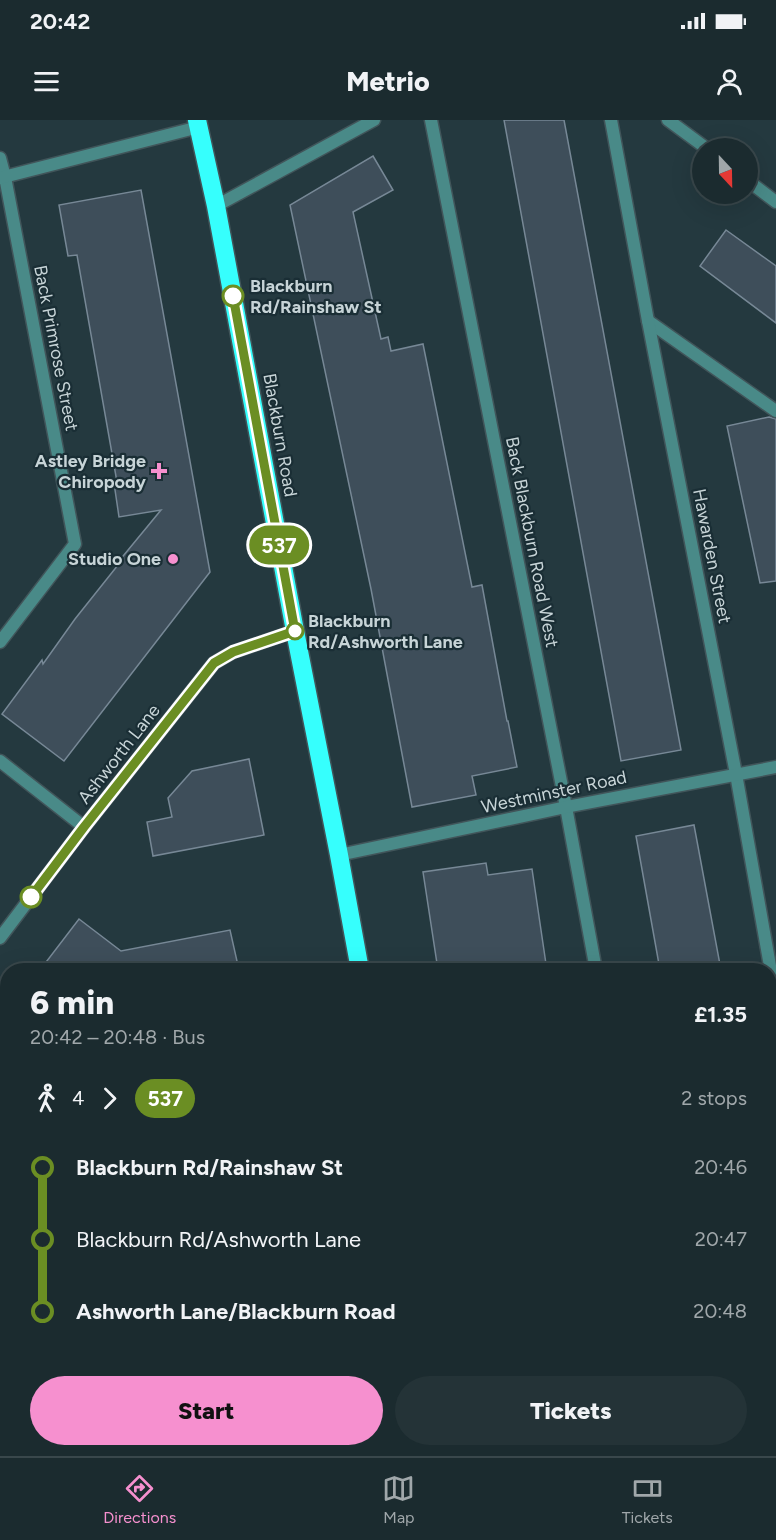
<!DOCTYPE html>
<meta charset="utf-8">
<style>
:root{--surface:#1b2b2f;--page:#243337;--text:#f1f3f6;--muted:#a0a7aa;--line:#39474b;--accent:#f690cf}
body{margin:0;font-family:Figtree,sans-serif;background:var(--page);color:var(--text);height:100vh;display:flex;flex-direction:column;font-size:22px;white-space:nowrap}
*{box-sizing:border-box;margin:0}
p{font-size:20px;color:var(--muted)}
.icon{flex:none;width:33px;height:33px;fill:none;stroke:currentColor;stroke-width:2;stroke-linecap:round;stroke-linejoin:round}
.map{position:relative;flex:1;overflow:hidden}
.drawer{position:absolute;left:0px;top:843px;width:777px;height:494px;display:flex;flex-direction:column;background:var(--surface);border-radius:24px 24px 0 0;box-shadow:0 6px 24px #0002,0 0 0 2px var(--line)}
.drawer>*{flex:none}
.badge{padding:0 12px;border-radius:20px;font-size:21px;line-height:39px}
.needle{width:39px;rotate:158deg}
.fabs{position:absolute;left:692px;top:18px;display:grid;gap:12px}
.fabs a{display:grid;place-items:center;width:66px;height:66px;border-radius:50%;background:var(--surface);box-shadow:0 6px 24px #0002,0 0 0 2px var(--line);font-size:30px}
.map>.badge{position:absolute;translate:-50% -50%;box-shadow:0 0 0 3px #fff}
.legs{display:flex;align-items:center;gap:9px;height:66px;padding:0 30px;font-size:20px}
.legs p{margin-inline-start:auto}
.overview{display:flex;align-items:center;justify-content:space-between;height:102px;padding:0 30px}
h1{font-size:33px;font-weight:800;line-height:45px}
.cta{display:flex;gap:12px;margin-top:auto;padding:12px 30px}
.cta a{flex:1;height:69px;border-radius:36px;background:var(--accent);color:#111;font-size:24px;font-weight:800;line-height:69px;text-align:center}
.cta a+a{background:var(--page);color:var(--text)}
ul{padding:0 30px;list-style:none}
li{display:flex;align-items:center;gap:21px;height:72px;font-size:22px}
li i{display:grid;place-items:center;width:9px;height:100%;margin:0 8px;background:currentColor}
li i::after{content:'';width:15px;height:15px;margin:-8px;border:4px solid;border-radius:50%;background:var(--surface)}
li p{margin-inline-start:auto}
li:first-child i{background:linear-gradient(#0000 50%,currentColor 0)}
li:last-child i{background:linear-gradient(currentColor 50%,#0000 0)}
.status{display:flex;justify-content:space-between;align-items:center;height:42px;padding:0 30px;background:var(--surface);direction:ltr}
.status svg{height:16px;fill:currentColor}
header{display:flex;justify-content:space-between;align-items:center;height:78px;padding:0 30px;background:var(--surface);font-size:27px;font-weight:800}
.menu{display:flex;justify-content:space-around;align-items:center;height:84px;border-top:2px solid var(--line);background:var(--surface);font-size:16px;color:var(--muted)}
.menu a{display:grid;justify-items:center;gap:3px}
.menu .active{color:var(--accent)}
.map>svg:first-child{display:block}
</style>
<div class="status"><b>20:42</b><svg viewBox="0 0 49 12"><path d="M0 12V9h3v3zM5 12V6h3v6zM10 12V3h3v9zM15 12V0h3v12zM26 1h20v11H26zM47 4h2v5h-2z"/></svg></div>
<header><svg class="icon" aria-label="menu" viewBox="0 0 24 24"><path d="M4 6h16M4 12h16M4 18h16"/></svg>Metrio<svg class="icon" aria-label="person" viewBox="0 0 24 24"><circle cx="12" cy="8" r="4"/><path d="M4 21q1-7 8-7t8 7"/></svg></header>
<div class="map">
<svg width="776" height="1336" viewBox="0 0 776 1336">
<rect width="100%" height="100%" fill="#24393f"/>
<g fill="#3e4e5a" stroke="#778896" stroke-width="1.5">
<path d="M504 0H564L681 630 621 641Z"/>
<path d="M373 36 393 70 353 92 381 219 388 217 391 231 423 224 472 467 482 465 507 601H508L517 647 472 656 476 675 412 687 371 469 290 85Z"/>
<path d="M141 70 210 452 64 641 2 594 42 540 43 544 75 499 122 440 119 441 161 390 119 397 114 363 117 362 77 135 68 136 59 85Z"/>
<path d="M726 110 776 146V203L700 146Z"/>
<path d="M769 297 776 299V461L760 463 727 306Z"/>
<path d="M249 639 264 715 153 736 147 702 172 697 168 678 192 651Z"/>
<path d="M694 705 721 850H660L636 716Z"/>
<path d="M486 743 488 755 532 749 546 844 503 850H438L423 752Z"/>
<path d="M79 799 121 831 230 810 239 850H40Z"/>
</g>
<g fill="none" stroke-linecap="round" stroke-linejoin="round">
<g stroke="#41555a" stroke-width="15">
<g id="lane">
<path d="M431 0 566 687 596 850"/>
<path d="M0 38 5 57 75 424 0 522"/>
<path d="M648 201 776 291"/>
</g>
</g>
<g stroke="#41555a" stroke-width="15">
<g id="street">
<path d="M611 0 648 201 736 654 776 880"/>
<path d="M668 0 706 28"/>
<path d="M0 58 199 7"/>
<path d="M747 60 776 82"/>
<path d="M216 86 374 0"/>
<path d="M0 641 84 707"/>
<path d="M339 735 566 687 776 647"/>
<path d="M0 818 84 707 214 543 233 532 295 511"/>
<path d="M770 1173 776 1170"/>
<path d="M0 1194 8 1231"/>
<path d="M28 1329 29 1336"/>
</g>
</g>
<g stroke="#41555a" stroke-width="21">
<g id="highway">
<path d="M197 0 216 86 295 511 339 735 360 850"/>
<path d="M446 1329 448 1336"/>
</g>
</g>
<use href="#lane" stroke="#498a88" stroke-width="12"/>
<use href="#street" stroke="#498a88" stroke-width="12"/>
<use href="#highway" stroke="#36fffd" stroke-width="18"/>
</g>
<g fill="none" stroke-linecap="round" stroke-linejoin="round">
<g stroke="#fff" stroke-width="14">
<path id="line-1" d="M31 777 84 707 214 543 233 532 295 511 233 176"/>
</g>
<use href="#line-1" stroke="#6b8e23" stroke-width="9"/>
</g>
<g fill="#fff" stroke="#6b8e23" stroke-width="3">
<circle cx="233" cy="176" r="10"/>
<circle cx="295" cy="511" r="8"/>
<circle cx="31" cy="777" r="10"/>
</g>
<g fill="#f690cf" stroke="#1a2e35" stroke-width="2">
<path d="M156 342h6v6h6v6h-6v6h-6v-6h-6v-6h6z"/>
<circle cx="173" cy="439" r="6"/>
</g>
<g text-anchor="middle" stroke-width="4.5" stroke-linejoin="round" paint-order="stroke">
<g font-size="18" font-weight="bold" fill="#c7d4d7" stroke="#1a2e35" text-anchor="start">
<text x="250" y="172">Blackburn<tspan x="250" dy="21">Rd/Rainshaw St</tspan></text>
<text x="308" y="507">Blackburn<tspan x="308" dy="21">Rd/Ashworth Lane</tspan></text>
</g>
<g font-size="18" fill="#c7d4d7" stroke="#1a2e35">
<text transform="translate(56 228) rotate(79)" y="6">Back Primrose Street</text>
<text transform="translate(280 315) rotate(80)" y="6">Blackburn Road</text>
<text transform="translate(532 422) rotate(79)" y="6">Back Blackburn Road West</text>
<text transform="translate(712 436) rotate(79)" y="6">Hawarden Street</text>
<text transform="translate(119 634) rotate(-52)" y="6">Ashworth Lane</text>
<text transform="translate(554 672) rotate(-12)" y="6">Westminster Road</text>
</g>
<g font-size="18" font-weight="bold" fill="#c7d4d7" stroke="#1a2e35" text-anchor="end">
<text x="146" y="347">Astley Bridge<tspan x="146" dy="21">Chiropody</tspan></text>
<text x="161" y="445">Studio One</text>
</g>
</g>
</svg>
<div class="fabs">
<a><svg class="needle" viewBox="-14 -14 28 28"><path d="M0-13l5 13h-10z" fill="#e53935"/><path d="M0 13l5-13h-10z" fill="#a0a7aa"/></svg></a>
</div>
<b class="badge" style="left:279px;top:425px;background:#6b8e23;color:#fff">537</b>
<section class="drawer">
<div class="overview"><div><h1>6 min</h1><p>20:42 – 20:48 · Bus</p></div><b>£1.35</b></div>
<div class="legs"><svg class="icon" aria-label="walk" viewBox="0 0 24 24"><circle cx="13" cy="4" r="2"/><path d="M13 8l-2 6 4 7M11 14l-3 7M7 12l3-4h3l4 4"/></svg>4<svg class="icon" aria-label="forward" viewBox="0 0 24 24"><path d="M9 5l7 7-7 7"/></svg><b class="badge" style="background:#6b8e23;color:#fff">537</b><p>2 stops</p></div>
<ul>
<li><i style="color:#6b8e23"></i><b>Blackburn Rd/Rainshaw St</b><p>20:46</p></li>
<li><i style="color:#6b8e23"></i><span>Blackburn Rd/Ashworth Lane</span><p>20:47</p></li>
<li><i style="color:#6b8e23"></i><b>Ashworth Lane/Blackburn Road</b><p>20:48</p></li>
</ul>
<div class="cta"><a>Start</a><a>Tickets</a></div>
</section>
</div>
<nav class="menu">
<a class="active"><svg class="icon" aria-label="directions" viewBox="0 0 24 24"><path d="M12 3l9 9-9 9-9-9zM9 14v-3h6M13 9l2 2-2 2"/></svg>Directions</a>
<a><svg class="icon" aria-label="map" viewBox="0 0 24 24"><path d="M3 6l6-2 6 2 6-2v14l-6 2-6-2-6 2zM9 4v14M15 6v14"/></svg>Map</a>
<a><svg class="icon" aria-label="tickets" viewBox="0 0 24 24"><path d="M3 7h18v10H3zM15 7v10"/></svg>Tickets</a>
</nav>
